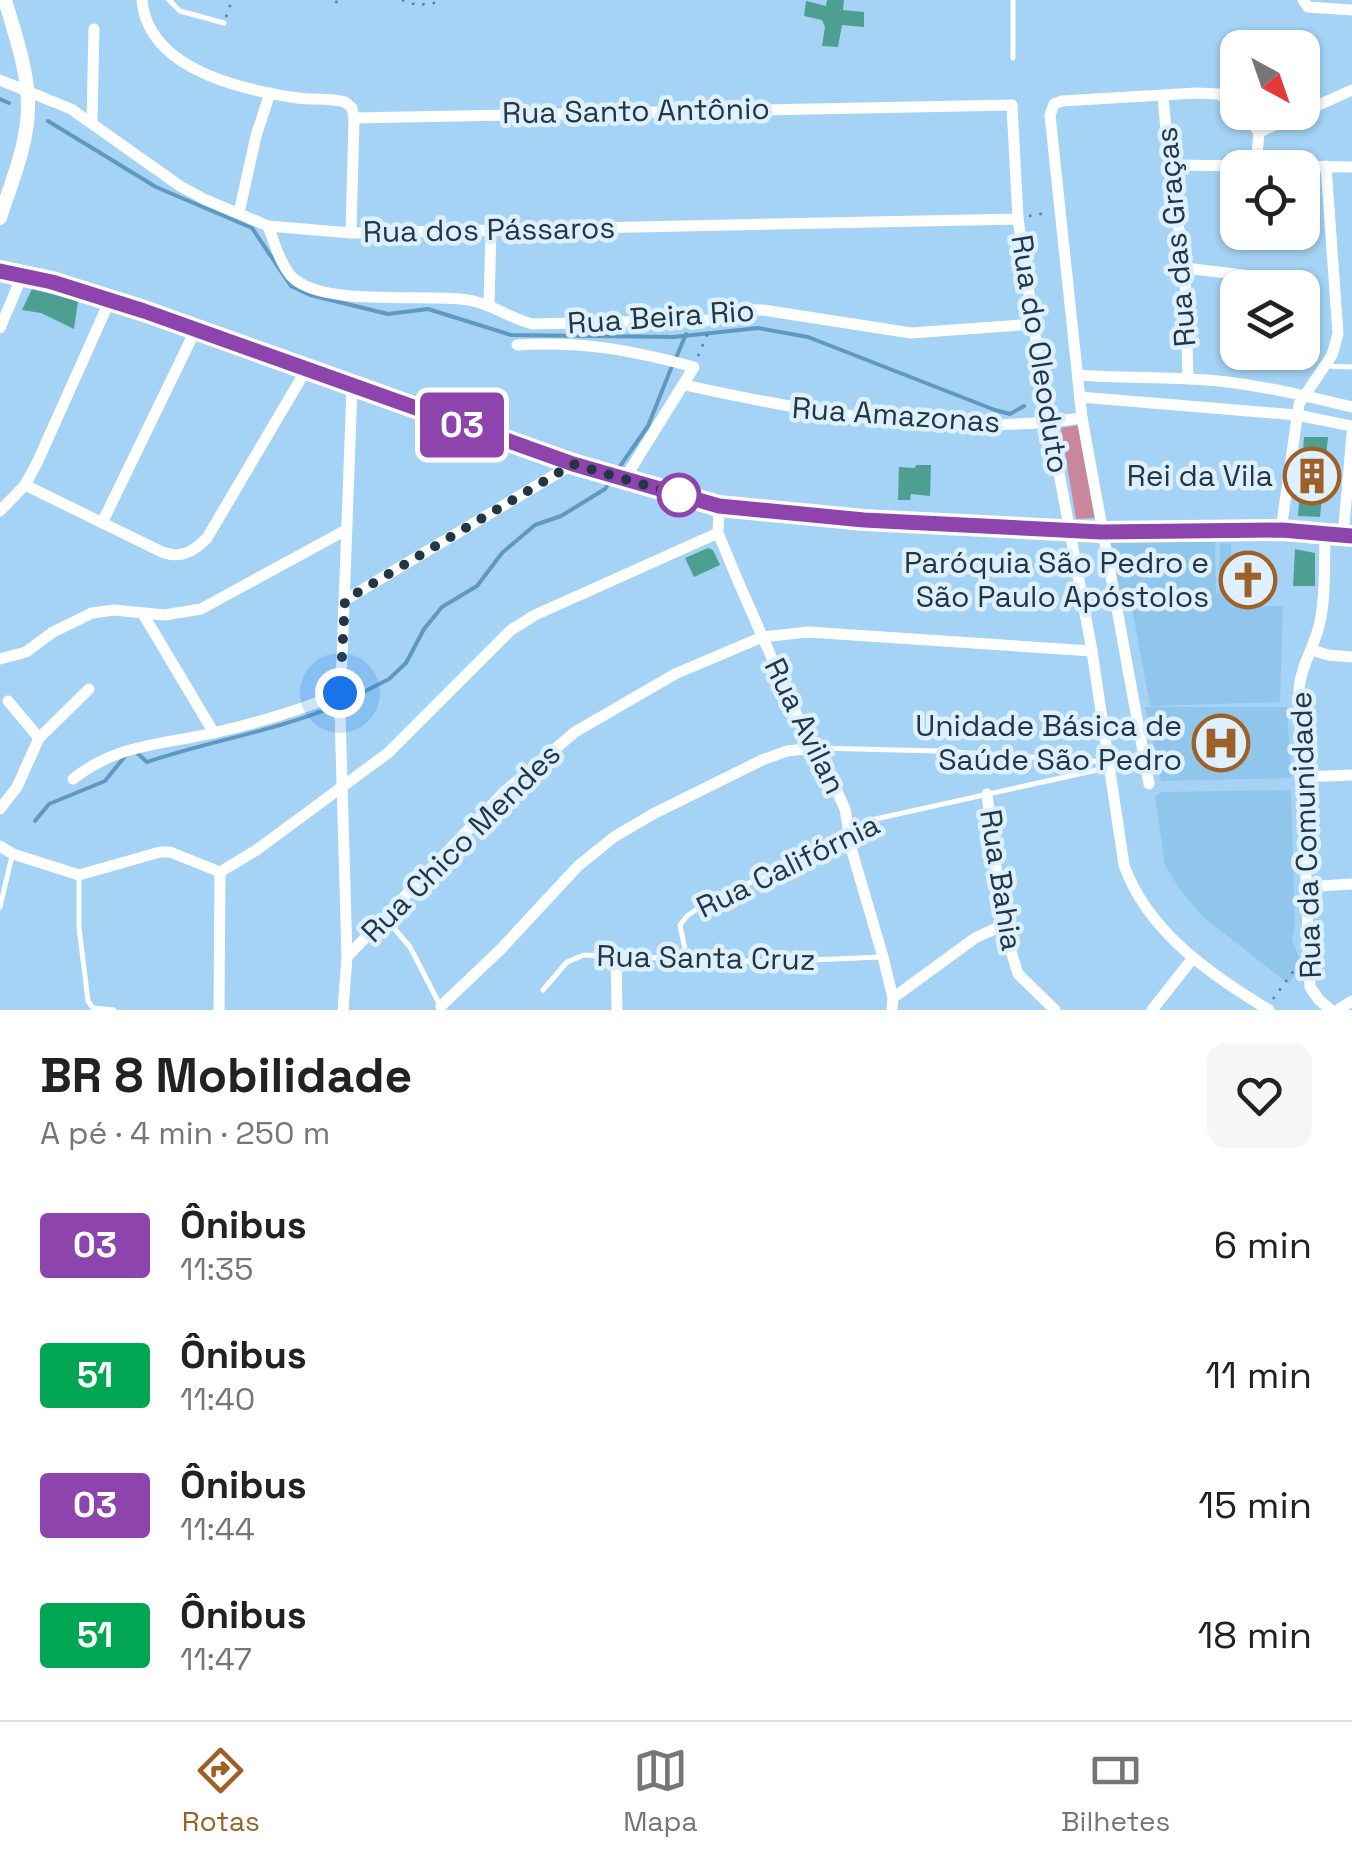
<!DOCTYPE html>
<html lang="pt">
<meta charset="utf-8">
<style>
:root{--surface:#fff;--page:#f6f6f6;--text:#222;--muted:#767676;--line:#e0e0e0;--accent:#9e6026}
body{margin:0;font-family:"Space Grotesk",sans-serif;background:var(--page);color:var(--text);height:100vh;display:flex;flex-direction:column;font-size:38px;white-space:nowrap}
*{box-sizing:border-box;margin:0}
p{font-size:32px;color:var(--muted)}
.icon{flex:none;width:55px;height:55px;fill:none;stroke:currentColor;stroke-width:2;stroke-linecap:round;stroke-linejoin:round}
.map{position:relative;height:1010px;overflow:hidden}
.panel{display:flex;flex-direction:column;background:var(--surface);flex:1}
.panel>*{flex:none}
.badge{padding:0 20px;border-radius:8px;font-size:35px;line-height:65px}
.needle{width:65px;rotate:140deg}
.controls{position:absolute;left:1220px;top:30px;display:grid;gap:20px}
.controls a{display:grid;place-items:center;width:100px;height:100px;border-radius:20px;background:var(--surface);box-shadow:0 2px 8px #0004;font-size:50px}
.you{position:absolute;width:50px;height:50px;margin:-25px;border:8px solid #fff;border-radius:50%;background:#1a73e8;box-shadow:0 0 0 15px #1a73e833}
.map>.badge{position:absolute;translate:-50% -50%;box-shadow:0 0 0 5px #fff}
.round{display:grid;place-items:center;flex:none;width:105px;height:105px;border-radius:20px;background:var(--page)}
.summary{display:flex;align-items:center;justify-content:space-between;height:170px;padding:0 40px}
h1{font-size:48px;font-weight:800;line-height:75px}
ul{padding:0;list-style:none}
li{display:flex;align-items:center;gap:30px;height:130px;padding:0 40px}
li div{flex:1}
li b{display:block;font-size:38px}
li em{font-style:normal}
li .badge{min-width:110px;font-weight:700;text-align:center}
.dock{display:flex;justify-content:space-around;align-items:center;height:140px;border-top:2px solid var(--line);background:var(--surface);font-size:28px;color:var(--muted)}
.dock a{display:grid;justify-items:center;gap:5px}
.dock .selected{color:var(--accent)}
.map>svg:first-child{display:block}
</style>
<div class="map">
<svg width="1352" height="1010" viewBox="0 0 1352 1010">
<rect width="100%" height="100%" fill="#a4d3f5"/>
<g fill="#91c6ec">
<path d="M1215 541 1216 594 1219 593 1220 543 1231 544V606H1283L1280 702 1150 706 1130 597 1190 594 1117 590 1108 542Z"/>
<path d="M1145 707H1287L1291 778 1161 781Z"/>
<path d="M1291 790 1295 925 1292 939 1302 965 1289 984 1204 918 1181 891 1165 865 1155 797 1160 792Z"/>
</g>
<path fill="#c8879b" d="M1080 425 1095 518 1076 519 1061 428Z"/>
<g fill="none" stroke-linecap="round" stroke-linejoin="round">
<g stroke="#5f99c0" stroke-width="4">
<path d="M0 99 9 103"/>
<path d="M48 121 156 187 252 228 291 286 310 295 388 314 428 309 511 335 674 337 758 328 808 337 995 410 1010 414 1024 406"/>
<path d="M676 358 686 334"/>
<path d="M616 472 648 426 672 366"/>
<path d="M344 702 389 679 406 663 424 629 442 607 477 586 502 553 535 525 561 516 605 489 611 480"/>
<path d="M137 753 147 762C209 741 275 731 335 706"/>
<path d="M35 821 49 804 105 781 126 755"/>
</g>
</g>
<g fill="#4da091">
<path d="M827 0H844L843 10 864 12V27L842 25 838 47 822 46 825 27 822 20 804 16 806 1 826 6Z"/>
<path d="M32 289 78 301 74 329 41 313 22 310Z"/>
<path d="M1304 437H1328L1320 517 1298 516Z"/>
<path d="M916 465H931L930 496 911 494 910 500H898L899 467 915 468Z"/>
<path d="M708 548 713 550 720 565 694 577 685 558Z"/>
<path d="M1295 549 1315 553V586H1293Z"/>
<path d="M1237 555 1260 557 1259 604 1234 603Z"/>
</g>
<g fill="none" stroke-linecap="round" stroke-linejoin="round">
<g stroke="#5e7d94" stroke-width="2.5" stroke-dasharray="2.5 8" stroke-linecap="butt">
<path d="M402 0 417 5 434 3 435 0"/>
<path d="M336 3 337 0"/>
<path d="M226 17 232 0"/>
<path d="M1029 216 1046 213"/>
<path d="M698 356 709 331"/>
<path d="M1273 999 1298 965"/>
</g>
<g stroke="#fff" stroke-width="5">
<path d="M169 0 180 11 224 23"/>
<path d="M1013 58V0"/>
<path d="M1325 366 1352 367"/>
<path d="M817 748 938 751 1106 762"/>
<path d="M79 875V927L88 1001 93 1008 114 1010"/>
<path d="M0 907 12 856"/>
<path d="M386 919 410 947 441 1007"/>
<path d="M687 959 680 925 687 916 710 900 823 851 871 820 1106 768"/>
<path d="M543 990 567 962 584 955 768 962 880 957"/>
</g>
<g stroke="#fff" stroke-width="11">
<path d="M142 0C148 69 242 90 298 98 314 100 330 98 345 102L352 108 354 118 1012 105 1018 219 1041 375 1092 651 1124 865C1147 931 1211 975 1269 1010"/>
<path d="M1303 0 1308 7 1352 10"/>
<path d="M0 80 71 109 180 186 204 199 268 226 351 233 1018 219"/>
<path d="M1163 96 1169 165 1185 268 1188 378"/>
<path d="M1243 112 1259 132 1256 167"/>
<path d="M92 122 94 29"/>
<path d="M1259 132 1352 90"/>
<path d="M1169 165 1352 167"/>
<path d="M239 213 256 136 270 93"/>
<path d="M268 226C274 242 280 263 291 276 321 308 426 293 468 300 491 303 510 319 533 324L713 320 739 310H763L911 333 1034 324"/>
<path d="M351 233 354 118"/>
<path d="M1185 268 1268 278"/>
<path d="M489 305 491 229"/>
<path d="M0 328 22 276"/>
<path d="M517 345C582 341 631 350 694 367L624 480"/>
<path d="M1079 375C1116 378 1152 377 1189 379 1245 381 1298 394 1352 407"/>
<path d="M685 385C816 414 948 437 1082 418"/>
<path d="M1080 397 1297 415 1352 426"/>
<path d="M25 485 162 552C181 559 193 552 207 538L306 370"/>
<path d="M719 506 718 533 738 581 799 720 828 771 845 809 852 851 883 957 893 998 892 1010"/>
<path d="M0 511 25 485 37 463 110 300"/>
<path d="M102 523 195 331"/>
<path d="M1281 530 1299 404 1332 355 1338 334 1326 166"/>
<path d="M1325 535C1324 563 1326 594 1320 622 1315 646 1301 665 1299 689L1310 987 1319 1000 1331 1010"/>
<path d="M1343 536 1352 434"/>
<path d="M345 600 573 464"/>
<path d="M143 614 214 733"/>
<path d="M1312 650 1328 655 1352 657"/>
<path d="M0 659 26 652 53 632 92 613 114 610 164 615 201 609 346 530"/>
<path d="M39 738 89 689"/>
<path d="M1300 777 1352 775"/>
<path d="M73 779C117 744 161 745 213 733 257 723 299 711 341 693"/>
<path d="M1149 784 1082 418 1050 115 1054 104 1062 101 1196 93 1219 94 1238 106"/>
<path d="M987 794 1003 925 1018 974 1055 1010"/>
<path d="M0 809 17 787 39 738 8 701"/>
<path d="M0 846 13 854 79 875 160 852H170L220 872 255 851 388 753 511 630 535 615 718 533"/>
<path d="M1305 887 1352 884"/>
<path d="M347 957 504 792 575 732 675 674 762 637 808 632 1092 651"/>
<path d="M616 957 617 1010"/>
<path d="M893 998 975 938 1003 925"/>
<path d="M441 1006 500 950 578 866 614 837 653 814 762 760 787 751 815 748"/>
<path d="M219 1010 220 872"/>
<path d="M343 1010 347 957 340 712 352 388"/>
<path d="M1152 1010 1193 958"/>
<path d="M1338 1010 1352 1001"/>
</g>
<g stroke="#fff" stroke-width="14">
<path d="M0 218C11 183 27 147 28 109 29 73 15 35 5 0"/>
<path d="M0 271 52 282 144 311 573 464 719 506 864 520 1101 532 1281 530 1352 536"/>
</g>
</g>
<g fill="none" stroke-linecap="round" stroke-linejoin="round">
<g stroke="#fff" stroke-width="22">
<path id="line" d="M0 271 52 282 144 311 573 464 719 506 864 520 1101 532 1282 530 1352 536"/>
</g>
<use href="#line" stroke="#8e44ad" stroke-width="15"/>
<path stroke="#233643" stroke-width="10" stroke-dasharray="0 18" d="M340 693 345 600 573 464 679 495"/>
</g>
<defs>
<g id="building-ring" transform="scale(2.875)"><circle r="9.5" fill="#ddf0fe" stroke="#9e6026" stroke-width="1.5"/><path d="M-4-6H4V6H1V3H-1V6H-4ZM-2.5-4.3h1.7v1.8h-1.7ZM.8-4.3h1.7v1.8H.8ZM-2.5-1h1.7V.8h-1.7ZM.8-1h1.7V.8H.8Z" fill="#9e6026"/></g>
<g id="church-ring" transform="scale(2.875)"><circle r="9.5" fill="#ddf0fe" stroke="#9e6026" stroke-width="1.5"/><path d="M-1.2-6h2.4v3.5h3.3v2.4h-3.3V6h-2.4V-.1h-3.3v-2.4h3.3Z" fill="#9e6026"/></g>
<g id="hospital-ring" transform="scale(2.875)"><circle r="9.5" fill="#ddf0fe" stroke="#9e6026" stroke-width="1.5"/><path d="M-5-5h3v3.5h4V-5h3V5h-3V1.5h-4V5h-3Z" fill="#9e6026"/></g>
</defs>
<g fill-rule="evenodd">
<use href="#building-ring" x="1312" y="476"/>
<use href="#church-ring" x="1248" y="580"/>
<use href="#hospital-ring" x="1221" y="743"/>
</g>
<circle fill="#fff" stroke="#8e44ad" stroke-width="5" cx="679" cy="495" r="20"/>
<g text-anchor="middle" stroke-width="9" stroke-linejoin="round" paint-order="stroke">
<g font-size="30" fill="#233643" stroke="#ddf0fe">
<text transform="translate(636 111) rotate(-1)" y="10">Rua Santo Antônio</text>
<text transform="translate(489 230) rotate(-1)" y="10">Rua dos Pássaros</text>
<text transform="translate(1176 237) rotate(-95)" y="10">Rua das Graças</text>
<text transform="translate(661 317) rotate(-4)" y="10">Rua Beira Rio</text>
<text transform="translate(1040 354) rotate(81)" y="10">Rua do Oleoduto</text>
<text transform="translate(896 415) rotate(4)" y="10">Rua Amazonas</text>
<text transform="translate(805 726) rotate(64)" y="10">Rua Avilan</text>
<text transform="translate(1306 835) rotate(-92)" y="10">Rua da Comunidade</text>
<text transform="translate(461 843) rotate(-45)" y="10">Rua Chico Mendes</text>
<text transform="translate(788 866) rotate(-26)" y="10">Rua Califórnia</text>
<text transform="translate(1001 880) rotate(81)" y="10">Rua Bahia</text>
<text transform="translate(706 958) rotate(1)" y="10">Rua Santa Cruz</text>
</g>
<g font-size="30" fill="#233643" stroke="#ddf0fe" text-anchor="end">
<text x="1273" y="486">Rei da Vila</text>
<text x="1209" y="573">Paróquia São Pedro e<tspan x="1209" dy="34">São Paulo Apóstolos</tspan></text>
<text x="1182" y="736">Unidade Básica de<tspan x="1182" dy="34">Saúde São Pedro</tspan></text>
</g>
</g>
</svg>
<div class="controls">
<a><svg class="needle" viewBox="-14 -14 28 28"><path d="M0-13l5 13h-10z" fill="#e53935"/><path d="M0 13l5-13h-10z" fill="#767676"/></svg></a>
<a><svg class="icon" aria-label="locate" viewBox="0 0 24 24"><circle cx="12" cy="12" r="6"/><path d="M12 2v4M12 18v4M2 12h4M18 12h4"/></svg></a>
<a><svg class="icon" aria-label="layers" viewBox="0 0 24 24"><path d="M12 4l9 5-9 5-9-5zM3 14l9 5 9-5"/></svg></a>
</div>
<div class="you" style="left:340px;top:693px"></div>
<b class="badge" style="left:462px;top:425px;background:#8e44ad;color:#fff">03</b>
</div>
<section class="panel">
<div class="summary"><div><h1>BR 8 Mobilidade</h1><p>A pé · 4 min · 250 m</p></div><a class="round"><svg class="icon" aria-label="heart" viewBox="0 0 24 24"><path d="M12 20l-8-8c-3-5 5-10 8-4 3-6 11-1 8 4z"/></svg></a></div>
<ul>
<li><span class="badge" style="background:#8e44ad;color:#fff">03</span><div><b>Ônibus</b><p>11:35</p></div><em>6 min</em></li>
<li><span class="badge" style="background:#00a651;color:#fff">51</span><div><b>Ônibus</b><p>11:40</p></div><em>11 min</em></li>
<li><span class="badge" style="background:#8e44ad;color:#fff">03</span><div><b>Ônibus</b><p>11:44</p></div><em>15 min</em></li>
<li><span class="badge" style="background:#00a651;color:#fff">51</span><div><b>Ônibus</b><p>11:47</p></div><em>18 min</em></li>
</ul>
</section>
<nav class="dock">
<a class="selected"><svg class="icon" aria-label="directions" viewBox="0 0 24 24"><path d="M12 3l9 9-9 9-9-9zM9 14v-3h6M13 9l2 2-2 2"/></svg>Rotas</a>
<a><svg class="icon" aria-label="map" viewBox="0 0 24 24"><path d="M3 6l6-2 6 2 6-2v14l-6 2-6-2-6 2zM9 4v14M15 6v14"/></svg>Mapa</a>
<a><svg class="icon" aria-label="tickets" viewBox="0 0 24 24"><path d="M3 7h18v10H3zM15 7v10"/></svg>Bilhetes</a>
</nav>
